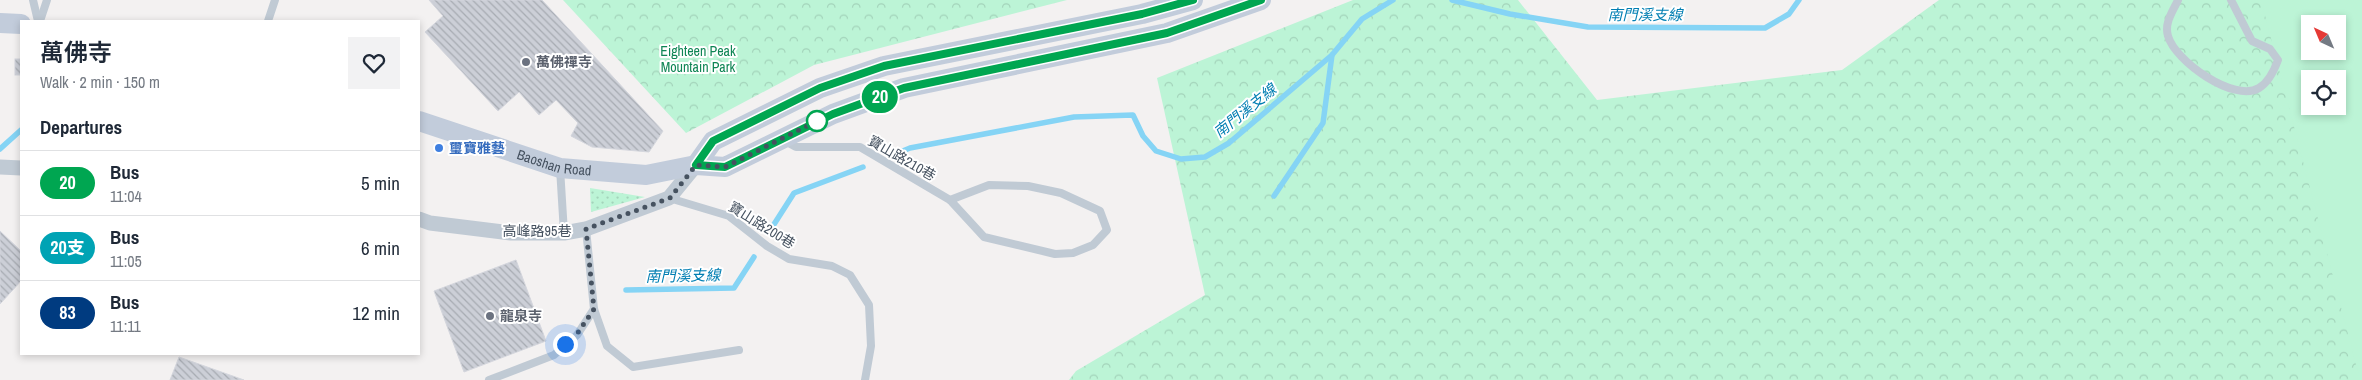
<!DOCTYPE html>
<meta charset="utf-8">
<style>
:root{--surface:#fff;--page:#f2f2f3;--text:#1f2937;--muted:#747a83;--line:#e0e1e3}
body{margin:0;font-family:"Archivo Narrow","Noto Sans TC",sans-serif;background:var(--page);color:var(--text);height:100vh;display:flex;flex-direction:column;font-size:19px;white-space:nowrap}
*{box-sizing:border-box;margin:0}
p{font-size:16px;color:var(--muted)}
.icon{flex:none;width:28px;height:28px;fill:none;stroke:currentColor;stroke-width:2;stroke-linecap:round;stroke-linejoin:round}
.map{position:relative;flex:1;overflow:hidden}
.details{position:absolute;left:20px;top:20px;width:400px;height:335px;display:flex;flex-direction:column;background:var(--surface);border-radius:0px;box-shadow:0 2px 8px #0003}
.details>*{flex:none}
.badge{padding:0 10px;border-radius:16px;font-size:18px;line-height:32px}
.needle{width:32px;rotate:316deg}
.fabs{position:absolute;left:2301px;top:15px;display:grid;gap:10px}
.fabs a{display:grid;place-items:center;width:45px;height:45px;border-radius:0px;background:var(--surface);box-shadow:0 2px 8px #0003;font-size:25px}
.you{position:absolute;width:25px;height:25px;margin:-12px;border:4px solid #fff;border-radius:50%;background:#1a73e8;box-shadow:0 0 0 8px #1a73e833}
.map>.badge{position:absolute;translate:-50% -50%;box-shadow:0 0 0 2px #fff}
h2{padding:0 20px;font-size:19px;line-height:45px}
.round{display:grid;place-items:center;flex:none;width:52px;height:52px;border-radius:0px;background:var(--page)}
.summary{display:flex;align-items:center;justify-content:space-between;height:85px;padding:0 20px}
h1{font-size:24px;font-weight:600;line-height:38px}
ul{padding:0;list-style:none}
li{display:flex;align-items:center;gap:15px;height:65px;padding:0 20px;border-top:1px solid var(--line)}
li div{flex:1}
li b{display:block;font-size:19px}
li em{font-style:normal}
li .badge{min-width:55px;font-weight:700;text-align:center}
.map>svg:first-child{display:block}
</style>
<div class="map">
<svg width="2362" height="380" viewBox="0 0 2362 380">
<defs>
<pattern id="grass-dots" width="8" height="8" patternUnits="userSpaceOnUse" patternTransform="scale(1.25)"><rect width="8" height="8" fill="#bcf4d6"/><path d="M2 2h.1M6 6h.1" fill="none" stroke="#a3d3ba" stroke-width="1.8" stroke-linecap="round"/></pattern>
<pattern id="forest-crowns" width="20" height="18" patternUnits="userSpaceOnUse" patternTransform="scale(1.25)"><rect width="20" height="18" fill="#bcf4d6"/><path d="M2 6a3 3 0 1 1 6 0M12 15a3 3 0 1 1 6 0" fill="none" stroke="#a3d3ba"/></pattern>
<pattern id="building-back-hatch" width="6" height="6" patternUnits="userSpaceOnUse" patternTransform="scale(1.25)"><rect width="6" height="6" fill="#cccfd7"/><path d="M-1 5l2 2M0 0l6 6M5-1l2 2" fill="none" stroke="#a7abb2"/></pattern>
</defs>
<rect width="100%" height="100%" fill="#f3f1f1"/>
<path fill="url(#grass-dots)" d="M590 188 645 197 591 212Z"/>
<g fill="url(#forest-crowns)" fill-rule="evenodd">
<path d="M563 0H1067L814 65 686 133Z"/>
<path d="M1353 0H1518L1597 100 1842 70 1939 0H2362V380H1069L1076 371 1205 295 1157 78ZM2310 24H2338V51H2310ZM2310 79H2338V106H2310Z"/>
</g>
<path fill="#bcf4d6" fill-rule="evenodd" d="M2261 0H2362V380H2360ZM2310 24H2338V51H2310ZM2310 79H2338V106H2310Z"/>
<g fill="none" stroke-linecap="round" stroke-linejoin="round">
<g stroke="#85d4f5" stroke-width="5.5">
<path d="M1452 0 1510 14 1588 27 1765 28 1789 14 1799 0"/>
<path d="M0 149 21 130"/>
<path d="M893 155 910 148 1074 117 1133 115 1143 136 1156 151 1181 159 1205 157 1229 143 1332 55 1362 19 1393 0"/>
<path d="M1274 196 1323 123 1332 55"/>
<path d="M771 229 794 193 863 167"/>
<path d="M626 290 734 288 754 257"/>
</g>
</g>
<g fill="url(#building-back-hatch)" stroke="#d4d6dd">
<path d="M429 0H542L663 131 649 152 592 147 571 136 578 123 556 100 539 115 519 92 498 111 425 32 443 16Z"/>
<rect x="15" y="59" width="6" height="16"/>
<path d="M0 231 21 251V281L0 304Z"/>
<path d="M516 260 546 341 464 372 434 291Z"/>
<path d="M179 357 244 380H170Z"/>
</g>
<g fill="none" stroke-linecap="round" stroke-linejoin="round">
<g stroke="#c0cad4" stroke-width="8">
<path d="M33 0 38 21"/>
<path d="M2178 0C2173 11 2164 23 2168 36 2175 61 2234 103 2259 88 2269 82 2274 71 2278 60L2270 49 2252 41 2231 0"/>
<path d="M40 21 47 0"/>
<path d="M268 21 275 0"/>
<path d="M785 141 796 147H860L950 200 984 237 1055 254 1073 253 1093 245 1107 230 1100 211 1061 193 1028 186 989 185 950 200"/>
<path d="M560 168 564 233"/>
<path d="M669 198 729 216 767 246 789 259 832 266 850 275 869 305 871 346 865 380"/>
<path d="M586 229 594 309 607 346 633 367 739 350"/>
<path d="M489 380 554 355 577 335 594 309"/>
</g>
<g stroke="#c0cad4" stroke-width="15">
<path d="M0 167 21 168"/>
<path d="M419 219 430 223 511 233H564L586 229 669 198 696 165"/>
</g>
<g stroke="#c2ccdb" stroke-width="20">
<path d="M0 23 21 24"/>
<path id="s1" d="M419 121 560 168 646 175 696 165 725 167 833 114 904 88 1167 33 1261 0"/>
<path d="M696 165 713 141 820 88 884 66 1142 14 1193 0"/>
</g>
</g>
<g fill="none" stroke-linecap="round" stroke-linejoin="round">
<g stroke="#fff" stroke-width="11">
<path id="line" d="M1193 0 1142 14 884 66 820 88 713 141 696 165 725 167 833 114 904 88 1167 33 1261 0"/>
</g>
<use href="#line" stroke="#00a651" stroke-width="8"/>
<path stroke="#465260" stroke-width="5" stroke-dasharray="0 9" d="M565 344 577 334 594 309 586 229 670 198 696 165 725 167 817 121"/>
</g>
<g fill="#6b7280" stroke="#fff" stroke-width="2">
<circle cx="526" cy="62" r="5"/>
<circle cx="490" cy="316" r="5"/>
</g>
<circle fill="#fff" stroke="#00a651" stroke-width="2.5" cx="817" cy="121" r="10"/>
<circle fill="#3f7fe0" stroke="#fff" stroke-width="2" cx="439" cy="148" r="5"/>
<g text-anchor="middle" stroke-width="4" stroke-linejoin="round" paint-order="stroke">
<g font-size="14" fill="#0e8554" stroke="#fff">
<text x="698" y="56">Eighteen Peak<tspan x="698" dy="16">Mountain Park</tspan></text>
</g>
<g font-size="14" font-weight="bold" fill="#5b616d" stroke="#fff" text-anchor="start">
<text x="536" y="67">萬佛禪寺</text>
<text x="500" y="321">龍泉寺</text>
</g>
<g font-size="14" font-weight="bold" fill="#366cbe" stroke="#fff" text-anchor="start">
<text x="449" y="153">璽寶雅藝</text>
</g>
<g font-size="14" fill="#465260" stroke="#fff">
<text transform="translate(902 158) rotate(30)" y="5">寶山路210巷</text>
<text dy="5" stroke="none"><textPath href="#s1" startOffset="142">Baoshan Road</textPath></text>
<text transform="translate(762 225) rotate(32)" y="5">寶山路200巷</text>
<text x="537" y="236">高峰路95巷</text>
</g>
<g font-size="15" font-style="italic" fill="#017eb2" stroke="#fff">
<text x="1645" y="20">南門溪支線</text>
<text transform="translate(1245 111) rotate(-39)" y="5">南門溪支線</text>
<text transform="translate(683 276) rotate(-1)" y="5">南門溪支線</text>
</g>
</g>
</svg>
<div class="fabs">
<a><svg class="needle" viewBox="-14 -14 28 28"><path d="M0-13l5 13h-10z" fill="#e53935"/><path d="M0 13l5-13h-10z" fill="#747a83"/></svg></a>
<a><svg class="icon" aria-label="locate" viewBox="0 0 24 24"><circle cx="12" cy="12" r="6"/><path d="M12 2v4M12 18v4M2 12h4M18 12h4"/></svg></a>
</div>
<div class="you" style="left:565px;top:344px"></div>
<b class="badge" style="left:880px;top:97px;background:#00a651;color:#fff">20</b>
<section class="details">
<div class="summary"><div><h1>萬佛寺</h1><p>Walk · 2 min · 150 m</p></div><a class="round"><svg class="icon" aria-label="heart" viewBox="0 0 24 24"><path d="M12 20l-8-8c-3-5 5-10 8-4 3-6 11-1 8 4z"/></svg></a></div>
<h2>Departures</h2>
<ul>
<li><span class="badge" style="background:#00a651;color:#fff">20</span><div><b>Bus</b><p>11:04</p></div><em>5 min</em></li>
<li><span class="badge" style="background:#00a3b4;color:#fff">20支</span><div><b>Bus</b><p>11:05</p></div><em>6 min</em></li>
<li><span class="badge" style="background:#003b80;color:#fff">83</span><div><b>Bus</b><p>11:11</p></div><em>12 min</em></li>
</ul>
</section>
</div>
